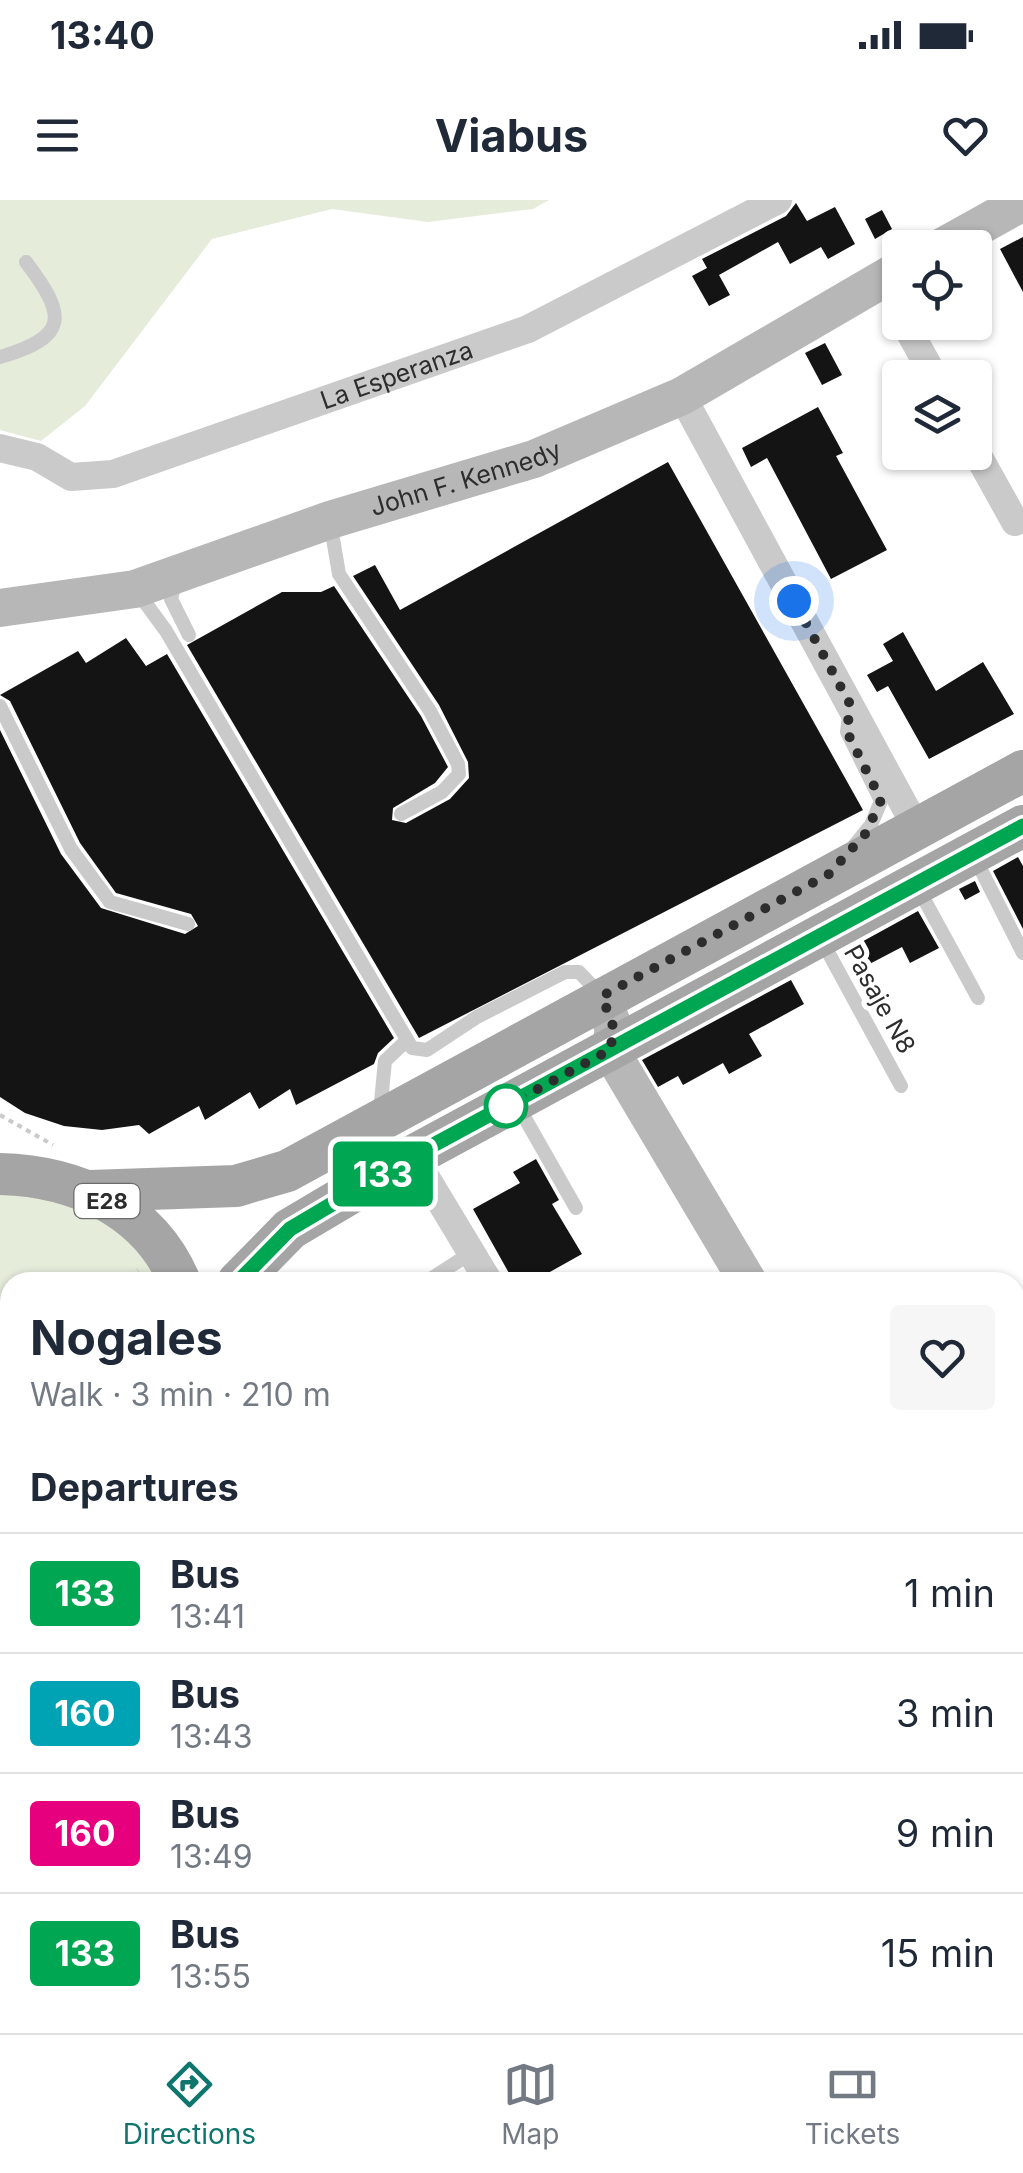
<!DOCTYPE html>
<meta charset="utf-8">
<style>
:root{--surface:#fff;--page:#f6f6f7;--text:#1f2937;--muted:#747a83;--line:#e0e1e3;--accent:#0f766e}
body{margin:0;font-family:Inter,sans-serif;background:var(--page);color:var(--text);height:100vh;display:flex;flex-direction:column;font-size:38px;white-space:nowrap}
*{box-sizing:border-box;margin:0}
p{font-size:32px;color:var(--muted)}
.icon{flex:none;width:55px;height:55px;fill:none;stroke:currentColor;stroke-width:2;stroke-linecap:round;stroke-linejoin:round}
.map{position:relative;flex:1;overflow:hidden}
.side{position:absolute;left:0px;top:1072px;width:1025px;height:762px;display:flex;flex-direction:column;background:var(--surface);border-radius:30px 30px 0 0;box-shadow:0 2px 8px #0004}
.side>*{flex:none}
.badge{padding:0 20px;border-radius:8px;font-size:35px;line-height:65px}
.buttons{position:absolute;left:882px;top:30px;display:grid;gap:20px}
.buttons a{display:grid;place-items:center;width:110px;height:110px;border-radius:10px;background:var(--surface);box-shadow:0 2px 8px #0004;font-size:50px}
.you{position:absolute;width:50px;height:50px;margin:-25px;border:8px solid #fff;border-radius:50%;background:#1a73e8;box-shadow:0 0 0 15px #1a73e833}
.map>.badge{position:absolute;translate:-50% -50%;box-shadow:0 0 0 5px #fff}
h2{padding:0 30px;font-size:38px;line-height:90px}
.round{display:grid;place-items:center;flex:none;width:105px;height:105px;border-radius:10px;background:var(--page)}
.head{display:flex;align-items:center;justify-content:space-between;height:170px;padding:0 30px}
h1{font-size:48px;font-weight:700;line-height:75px}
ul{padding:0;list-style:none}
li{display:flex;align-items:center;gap:30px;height:120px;padding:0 30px;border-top:2px solid var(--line)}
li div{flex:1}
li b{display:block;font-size:38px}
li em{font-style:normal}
li .badge{min-width:110px;font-weight:700;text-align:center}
.status{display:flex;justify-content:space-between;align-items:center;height:70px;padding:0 50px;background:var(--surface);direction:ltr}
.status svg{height:28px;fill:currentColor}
header{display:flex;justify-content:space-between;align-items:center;height:130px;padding:0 30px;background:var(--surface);font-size:45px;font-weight:700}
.tab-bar{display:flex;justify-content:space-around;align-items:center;height:140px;border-top:2px solid var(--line);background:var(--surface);font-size:28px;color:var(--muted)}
.tab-bar a{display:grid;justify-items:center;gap:5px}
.tab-bar .selected{color:var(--accent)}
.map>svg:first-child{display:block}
</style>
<div class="status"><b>13:40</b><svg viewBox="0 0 49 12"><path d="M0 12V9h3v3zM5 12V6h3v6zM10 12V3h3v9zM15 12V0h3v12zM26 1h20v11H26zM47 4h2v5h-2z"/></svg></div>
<header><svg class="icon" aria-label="menu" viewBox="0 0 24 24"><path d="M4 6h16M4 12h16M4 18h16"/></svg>Viabus<svg class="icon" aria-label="heart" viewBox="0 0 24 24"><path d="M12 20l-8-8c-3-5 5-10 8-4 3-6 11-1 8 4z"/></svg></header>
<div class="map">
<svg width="1023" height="1833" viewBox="0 0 1023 1833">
<rect width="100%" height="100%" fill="#fff"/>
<g fill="#e5ecda">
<path d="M0 0H549L533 9 428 22 332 9 212 39 85 206 41 241 0 230Z"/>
<path d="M0 993C74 996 120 1017 159 1082H10V1324L0 1323Z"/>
<path d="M1023 1355V1531L1015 1521V1361Z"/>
<path d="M0 1399H10V1825H991L1019 1833H0Z"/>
</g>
<g fill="#141414">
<path d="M796 3 807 21 835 7 855 44 828 59 821 47 790 64 778 42 719 75 730 95 709 106 692 76 707 68 702 59 786 16Z"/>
<path d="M882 10 892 29 875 39 865 19Z"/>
<path d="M1023 37V92L1000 49Z"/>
<path d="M825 143 842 175 822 185 805 153Z"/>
<path d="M818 207 843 253 836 256 887 350 831 379 767 258 751 267 742 248Z"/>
<path d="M668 262 863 610 419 838 187 445 282 392H321L334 386 421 516 448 567 435 583 393 608 392 620 406 623 450 599 469 578 468 562 439 505 353 376 375 365 400 410Z"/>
<path d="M903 432 936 491 983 462 1014 514 929 559 888 486 877 492 867 475 893 461 883 444Z"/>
<path d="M126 438 146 466 167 454 394 838 378 853 374 864 296 905 290 889 259 909 250 892 205 920 199 906 149 934 139 925 102 930 64 926 25 913 0 897V530L61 654 101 708 185 734 198 726 191 714 116 693 80 643 10 501 0 495 78 451 86 463Z"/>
<path d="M1018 657 1023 666V729L993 671Z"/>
<path d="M975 681 980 692 965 700 959 689Z"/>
<path d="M918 711 939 748 910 763 902 747 858 770 847 750Z"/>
<path d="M791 780 804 804 749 834 762 856 729 874 723 863 683 885 678 876 658 887 642 860Z"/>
<path d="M536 959 559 1000 552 1004 582 1054 532 1082H514L473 1009 520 983 513 972Z"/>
</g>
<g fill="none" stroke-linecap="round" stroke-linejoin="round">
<path stroke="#d5d5d5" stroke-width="42" stroke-dasharray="42 21" stroke-linecap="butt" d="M0 1114 10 1124"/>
<g stroke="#cacaca" stroke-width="4" stroke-dasharray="5 5" stroke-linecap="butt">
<path d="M0 915 53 945"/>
<path d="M121 1082 138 1070"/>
<path d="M0 1173 10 1166"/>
<path d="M0 1176 10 1175"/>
<path d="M0 1187 10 1208"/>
<path d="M10 1289V1301"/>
<path d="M0 1390H10"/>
</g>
<g stroke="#cacaca" stroke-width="14">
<path d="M0 157C69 137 67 116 26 62"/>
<path d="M330 321 339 374 430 511 458 564 459 574 442 592 401 614"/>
<path d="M176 379 171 399 189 435"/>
<path d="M136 390 166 431 412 848 427 850 477 817 565 772H579L602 796"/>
<path d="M0 506 71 649 110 702 188 724"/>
<path d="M850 509 847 532 881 601 871 625 854 646"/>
<path d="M975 658 1023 753"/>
<path d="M918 688 978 798"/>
<path d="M822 741 901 886"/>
<path d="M518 906 576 1008"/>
<path d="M380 912 385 861 405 842"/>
<path d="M426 1082 471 1053"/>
</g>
<g stroke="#cacaca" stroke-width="28">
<path d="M904 122 935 178"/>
<path d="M682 196 916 627"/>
<path id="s1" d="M0 248 37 257 71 277 113 274 528 129 778 0"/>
<path d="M975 250 1015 322"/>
<path d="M413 956 489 1082"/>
<path d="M1015 1317 1023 1312"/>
</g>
<g stroke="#b7b7b7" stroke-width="38">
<path d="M940 48 1023 2"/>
<path id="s2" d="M0 408 135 389 330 320 534 259 682 196 900 69"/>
<path d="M602 797 614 829 610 850 748 1082"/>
</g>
<g stroke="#a5a5a5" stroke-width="42">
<path d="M0 974C76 976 149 1008 180 1082"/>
<path d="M90 991 236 986 287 971 1023 571"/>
<path d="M238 1082 290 1029 413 956 1023 626"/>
<path d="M0 1343H10"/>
<path d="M1015 1707 1023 1708"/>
<path d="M1015 1759 1023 1761"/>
</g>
</g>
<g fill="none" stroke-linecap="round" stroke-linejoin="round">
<g stroke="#fff" stroke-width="22">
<path id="line" d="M238 1082 290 1029 413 956 1023 626"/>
</g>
<use href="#line" stroke="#00a651" stroke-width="15"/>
<path stroke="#2d2d2d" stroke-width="10" stroke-dasharray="0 18" d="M506 906 610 850 614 829 602 796 829 674 866 633 881 600 847 532 850 504 794 401"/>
</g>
<circle fill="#fff" stroke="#00a651" stroke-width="5" cx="506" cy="906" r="20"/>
<g text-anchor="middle" stroke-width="10" stroke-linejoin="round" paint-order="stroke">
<rect fill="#fff" stroke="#6c6c6c" stroke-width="2.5" x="74.5" y="984" width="65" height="34" rx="8"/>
<g font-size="22" font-weight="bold" fill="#2d2d2d">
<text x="107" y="1009">E28</text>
</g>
<g font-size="25" fill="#2d2d2d" stroke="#fff">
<text dy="9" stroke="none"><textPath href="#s1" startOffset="420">La Esperanza</textPath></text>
<text dy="9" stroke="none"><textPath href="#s2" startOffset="485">John F. Kennedy</textPath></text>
<text transform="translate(880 799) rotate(61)" y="9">Pasaje N8</text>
</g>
</g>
</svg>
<div class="buttons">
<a><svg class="icon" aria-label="locate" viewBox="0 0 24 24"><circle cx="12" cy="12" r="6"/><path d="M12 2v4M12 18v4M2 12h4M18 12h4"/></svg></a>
<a><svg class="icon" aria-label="layers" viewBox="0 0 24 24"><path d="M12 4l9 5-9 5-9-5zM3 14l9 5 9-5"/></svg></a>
</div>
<div class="you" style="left:794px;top:401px"></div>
<b class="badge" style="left:383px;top:974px;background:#00a651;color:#fff">133</b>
<section class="side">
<div class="head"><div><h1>Nogales</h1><p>Walk · 3 min · 210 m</p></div><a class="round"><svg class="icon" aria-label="heart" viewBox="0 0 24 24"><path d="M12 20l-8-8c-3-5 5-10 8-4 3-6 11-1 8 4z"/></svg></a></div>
<h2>Departures</h2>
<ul>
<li><span class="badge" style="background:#00a651;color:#fff">133</span><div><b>Bus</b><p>13:41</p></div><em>1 min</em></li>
<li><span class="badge" style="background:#00a3b4;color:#fff">160</span><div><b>Bus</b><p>13:43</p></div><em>3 min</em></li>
<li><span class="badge" style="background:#e6007e;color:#fff">160</span><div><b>Bus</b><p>13:49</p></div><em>9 min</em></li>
<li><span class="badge" style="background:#00a651;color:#fff">133</span><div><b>Bus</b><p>13:55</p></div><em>15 min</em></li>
</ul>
</section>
</div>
<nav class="tab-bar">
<a class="selected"><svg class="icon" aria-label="directions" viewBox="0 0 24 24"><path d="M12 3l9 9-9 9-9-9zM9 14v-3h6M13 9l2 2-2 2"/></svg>Directions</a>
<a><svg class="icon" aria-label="map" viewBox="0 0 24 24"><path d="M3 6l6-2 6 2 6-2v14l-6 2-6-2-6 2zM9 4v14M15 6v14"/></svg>Map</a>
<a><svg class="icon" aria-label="tickets" viewBox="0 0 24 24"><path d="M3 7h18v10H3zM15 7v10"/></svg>Tickets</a>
</nav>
